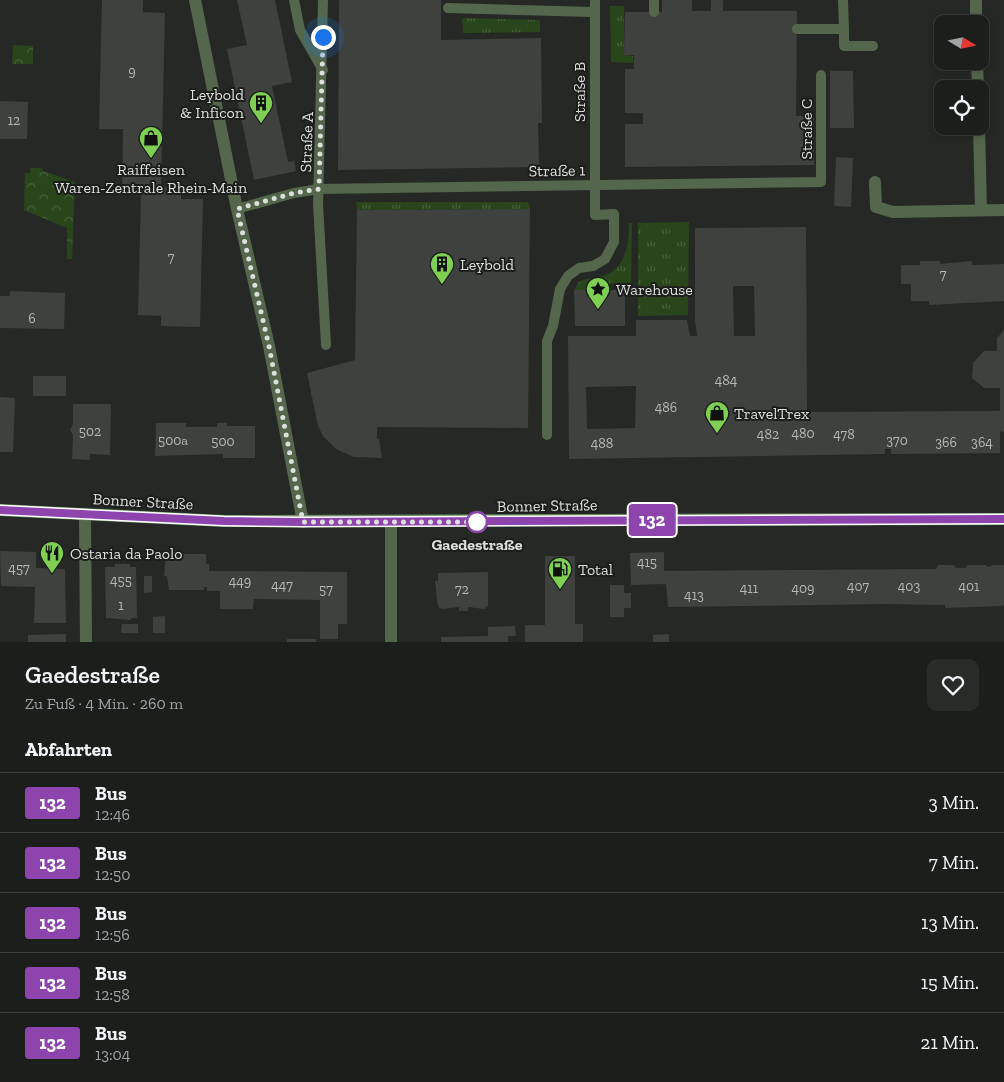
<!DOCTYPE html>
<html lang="de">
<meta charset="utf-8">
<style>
:root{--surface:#1c1e1c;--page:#292b29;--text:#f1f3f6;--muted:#a0a2a3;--line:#3a3c3b}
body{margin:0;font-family:"Zilla Slab",serif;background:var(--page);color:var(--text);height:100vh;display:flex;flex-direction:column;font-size:19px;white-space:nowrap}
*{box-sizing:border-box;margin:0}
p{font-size:16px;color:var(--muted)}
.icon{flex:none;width:28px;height:28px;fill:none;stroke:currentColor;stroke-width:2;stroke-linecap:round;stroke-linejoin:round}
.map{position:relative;height:642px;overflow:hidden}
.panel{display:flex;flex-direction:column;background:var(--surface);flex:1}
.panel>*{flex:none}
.badge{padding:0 10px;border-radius:4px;font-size:18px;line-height:32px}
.needle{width:32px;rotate:100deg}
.fabs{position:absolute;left:934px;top:15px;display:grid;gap:10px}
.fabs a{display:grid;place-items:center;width:55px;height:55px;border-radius:10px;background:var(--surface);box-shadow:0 2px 8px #0003,0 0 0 1px var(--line);font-size:25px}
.you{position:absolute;width:25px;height:25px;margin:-12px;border:4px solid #fff;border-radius:50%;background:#1a73e8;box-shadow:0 0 0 8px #1a73e833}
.map>.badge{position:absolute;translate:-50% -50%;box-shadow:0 0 0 2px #fff}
h2{padding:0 25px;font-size:19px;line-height:45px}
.round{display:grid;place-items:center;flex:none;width:52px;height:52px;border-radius:10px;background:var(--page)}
.overview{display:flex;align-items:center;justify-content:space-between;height:85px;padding:0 25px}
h1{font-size:24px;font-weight:600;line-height:38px}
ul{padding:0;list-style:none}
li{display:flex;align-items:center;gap:15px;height:60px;padding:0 25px;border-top:1px solid var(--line)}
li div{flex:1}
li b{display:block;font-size:19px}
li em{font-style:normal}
li .badge{min-width:55px;font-weight:700;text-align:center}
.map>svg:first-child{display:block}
</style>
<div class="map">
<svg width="1004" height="642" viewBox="0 0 1004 642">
<defs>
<pattern id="grass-tufts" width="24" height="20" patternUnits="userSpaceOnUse" patternTransform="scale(1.25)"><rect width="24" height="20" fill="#29461b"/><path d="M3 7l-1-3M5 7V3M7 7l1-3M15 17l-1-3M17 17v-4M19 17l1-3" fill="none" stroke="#48603c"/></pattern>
<pattern id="park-crowns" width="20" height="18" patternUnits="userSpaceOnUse" patternTransform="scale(1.25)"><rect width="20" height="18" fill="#29461b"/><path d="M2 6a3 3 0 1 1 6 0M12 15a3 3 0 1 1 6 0" fill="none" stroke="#48603c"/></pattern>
</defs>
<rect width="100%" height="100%" fill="#262825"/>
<g fill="url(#grass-tufts)">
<path d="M610 6H624V55L633 56V63L611 62Z"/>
<path d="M462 18 540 20V32L463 33Z"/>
<path d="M356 202H528L530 209 357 210Z"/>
<path d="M689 222 688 315 638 316V223Z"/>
<path d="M629 223H632L631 283 589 285 588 290H574L579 282C586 278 594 279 602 276 626 270 629 243 629 223Z"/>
</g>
<g fill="url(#park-crowns)">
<path d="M13 45 33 46V64H12Z"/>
<path d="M30 168H42L43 171 75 182 72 259H67V228L24 210 25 173H30Z"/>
</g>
<g fill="#3f413e" fill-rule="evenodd">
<path d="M102 0H143V12L165 13 161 187 181 188V199H203L200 327 161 326V316L138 315 141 195H122L123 129H99Z"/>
<path d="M237 0H275L292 82 272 86 288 162 294 161 296 171 254 180 227 49 247 45Z"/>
<path d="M339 0H441V40L541 38 542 123H538L539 167 338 170Z"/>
<path d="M662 0H692V11H711V0H723V11H797L796 116H814V165L625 167V124H643V113H625V69H634V55H624L625 12H662Z"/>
<path d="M830 71H853L854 128H830Z"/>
<path d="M0 101 28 102 27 139H0Z"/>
<path d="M836 157 853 158 851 207 834 206Z"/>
<path d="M530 209 528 428 377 427V439H379L382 458 354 457 336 449 323 436 318 426 307 373 355 360 357 210Z"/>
<path d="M806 227 807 412 1000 411V388H984L972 378 973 363 984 351H997V338L1004 330V432L1000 431V453L891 454V449H885V454L569 459 568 336H636V320H687L690 336H697L695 320V228ZM733 286H754L755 336H734ZM636 386 635 428 587 429 586 387Z"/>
<path d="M920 261H940V264L972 261V265L1004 264V301L929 305V301H911V284H901V265H920Z"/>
<path d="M574 290H625V326H575Z"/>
<path d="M10 291 65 293 64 329 0 328V296H10Z"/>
<rect x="33" y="376" width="33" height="20"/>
<path d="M0 397 15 398 13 452H0Z"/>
<path d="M73 404H111L110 455 90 454V460L72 459 73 435 70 430 73 424Z"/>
<path d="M156 423H186V427H217V423H227V426H255V458H223V454L155 456Z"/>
<path d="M0 551 36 552V568L65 569 66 623H34L35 587 1 586Z"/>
<path d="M664 552V571L936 569 938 565H954L956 568H966L968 565H986L988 567 993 565H1004V604L1003 606 945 608V605L886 604 668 607 666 584 631 585 630 553Z"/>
<path d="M166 554H206V564H209V571L347 572V624H338V639H320V600L254 599 253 609H220V591H207V587H204V590H169L167 576H164Z"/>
<path d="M545 556H575V624H583V642H525V625H545Z"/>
<path d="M115 564H130V567H136L137 618H131V620L106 618 105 567H115Z"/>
<path d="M488 572V606L484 609 468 607V611H459V607L442 609 438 607 435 581H438V573Z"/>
<path d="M144 576H152V592L144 593Z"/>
<path d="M610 585H624V593H631V608H624V617H610Z"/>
<path d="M165 616V633H153V617Z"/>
<path d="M122 624H138V633H121Z"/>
<path d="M515 626 516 636H508V642H441V637L488 636V627Z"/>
<path d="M66 634V642H28V635Z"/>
<path d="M669 634V642H653V635Z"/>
<rect x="287" y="639" width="29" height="3"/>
</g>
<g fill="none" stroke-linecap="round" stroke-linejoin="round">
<g stroke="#54674c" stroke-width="10">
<path d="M294 0 300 30 323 70"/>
<path d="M323 0 318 204 326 345"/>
<path d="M654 0V12"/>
<path d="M843 0 844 29"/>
<path d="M448 8 594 12"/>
<path d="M797 29H844V46H873"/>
<path d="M237 209 294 193 319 189 821 182V75"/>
<path d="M547 435V341L553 326 560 289 568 276 579 268 593 266 605 259 614 242V214L595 215V0"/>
</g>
<g stroke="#54674c" stroke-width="12">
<path d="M195 0 237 209 269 346 303 522"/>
<path d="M976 0V24"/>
<path d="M977 61 978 89"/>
<path d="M979 126 981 210"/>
<path d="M875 182 876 207 893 212 1004 210"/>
<path d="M85 514 86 642"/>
<path d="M391 522V642"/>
</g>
<path stroke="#6c8a5f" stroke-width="12" d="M0 510 224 521 1004 519"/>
</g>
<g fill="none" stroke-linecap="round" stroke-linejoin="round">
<g stroke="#fff" stroke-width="11">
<path id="line" d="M0 510 224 521 303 522 1004 519"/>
</g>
<use href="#line" stroke="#8e44ad" stroke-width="8"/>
<path stroke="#dddfdd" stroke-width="5" stroke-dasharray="0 9" d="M323 37 319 189 294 193 237 209 269 346 303 522H477"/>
</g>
<defs>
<g id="building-pin" transform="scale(1.25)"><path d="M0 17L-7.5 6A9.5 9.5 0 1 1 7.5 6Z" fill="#7fd052" stroke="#1c1e1c"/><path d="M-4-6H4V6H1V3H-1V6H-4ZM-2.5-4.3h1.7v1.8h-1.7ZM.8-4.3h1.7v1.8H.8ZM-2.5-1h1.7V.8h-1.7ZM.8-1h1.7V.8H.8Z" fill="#111"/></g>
<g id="shop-pin" transform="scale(1.25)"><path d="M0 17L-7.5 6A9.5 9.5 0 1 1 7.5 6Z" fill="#7fd052" stroke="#1c1e1c"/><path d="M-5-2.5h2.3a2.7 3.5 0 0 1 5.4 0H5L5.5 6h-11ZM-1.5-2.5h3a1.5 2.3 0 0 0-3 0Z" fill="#111"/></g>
<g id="sight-pin" transform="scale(1.25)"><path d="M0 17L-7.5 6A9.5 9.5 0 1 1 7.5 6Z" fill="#7fd052" stroke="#1c1e1c"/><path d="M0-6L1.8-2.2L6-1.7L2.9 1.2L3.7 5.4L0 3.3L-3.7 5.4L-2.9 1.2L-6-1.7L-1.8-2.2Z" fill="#111"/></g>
<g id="restaurant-pin" transform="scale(1.25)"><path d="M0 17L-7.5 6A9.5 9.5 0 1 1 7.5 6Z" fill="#7fd052" stroke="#1c1e1c"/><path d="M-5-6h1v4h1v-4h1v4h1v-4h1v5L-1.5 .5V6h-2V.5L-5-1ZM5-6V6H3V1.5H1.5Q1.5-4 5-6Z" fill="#111"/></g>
<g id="fuel-pin" transform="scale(1.25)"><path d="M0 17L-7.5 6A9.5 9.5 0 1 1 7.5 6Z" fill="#7fd052" stroke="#1c1e1c"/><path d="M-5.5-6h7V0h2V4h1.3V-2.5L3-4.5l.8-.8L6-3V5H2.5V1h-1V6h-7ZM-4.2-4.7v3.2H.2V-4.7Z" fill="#111"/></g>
</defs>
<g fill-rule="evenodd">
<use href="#building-pin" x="261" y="103"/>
<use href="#shop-pin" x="151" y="138"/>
<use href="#building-pin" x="442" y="264"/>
<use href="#sight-pin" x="598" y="289"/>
<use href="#shop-pin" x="717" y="413"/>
<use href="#restaurant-pin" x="52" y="553"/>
<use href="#fuel-pin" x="560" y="569"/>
</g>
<circle fill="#fff" stroke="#8e44ad" stroke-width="2.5" cx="477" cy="522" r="10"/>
<g text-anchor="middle" stroke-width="4" stroke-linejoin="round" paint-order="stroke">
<g font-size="14" fill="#b6b8b5">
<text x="132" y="76">9</text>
<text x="14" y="125">12</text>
<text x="171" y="262">7</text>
<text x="943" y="279">7</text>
<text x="32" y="323">6</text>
<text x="726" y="385">484</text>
<text x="666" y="412">486</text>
<text x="90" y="436">502</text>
<text x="803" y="438">480</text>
<text x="768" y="439">482</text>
<text x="844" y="439">478</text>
<text x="173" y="445">500a</text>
<text x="897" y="445">370</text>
<text x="223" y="446">500</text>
<text x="946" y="447">366</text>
<text x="982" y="447">364</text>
<text x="602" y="448">488</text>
<text x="647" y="567">415</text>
<text x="19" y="573">457</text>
<text x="121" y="585">455</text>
<text x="240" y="586">449</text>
<text x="282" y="590">447</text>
<text x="858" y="591">407</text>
<text x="909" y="591">403</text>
<text x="969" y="591">401</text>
<text x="749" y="593">411</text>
<text x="803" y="593">409</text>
<text x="326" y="594">57</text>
<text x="462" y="594">72</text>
<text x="694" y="600">413</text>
<text x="121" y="610">1</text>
</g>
<g font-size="16" fill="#dddfdd" stroke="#1c1e1c">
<text transform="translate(579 92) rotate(-90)" y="6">Straße B</text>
<text transform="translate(806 129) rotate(-90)" y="6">Straße C</text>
<text transform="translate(306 142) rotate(-88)" y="6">Straße A</text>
<text transform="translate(557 170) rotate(-1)" y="6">Straße 1</text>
<text transform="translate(143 501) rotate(3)" y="6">Bonner Straße</text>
<text transform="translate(547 505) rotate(-1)" y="6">Bonner Straße</text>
</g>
<g font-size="16" fill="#dddfdd" stroke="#1c1e1c" text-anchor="start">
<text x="244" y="100" text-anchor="end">Leybold<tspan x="244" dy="18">&amp; Inficon</tspan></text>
<text x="151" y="175" text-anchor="middle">Raiffeisen<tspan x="151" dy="18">Waren-Zentrale Rhein-Main</tspan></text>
<text x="460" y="270">Leybold</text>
<text x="616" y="295">Warehouse</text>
<text x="734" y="419">TravelTrex</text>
<text x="70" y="559">Ostaria da Paolo</text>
<text x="578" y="575">Total</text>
</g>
<g font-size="16" font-weight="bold" fill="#dddfdd" stroke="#1c1e1c">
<text x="477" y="550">Gaedestraße</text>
</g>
</g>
</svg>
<div class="fabs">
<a><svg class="needle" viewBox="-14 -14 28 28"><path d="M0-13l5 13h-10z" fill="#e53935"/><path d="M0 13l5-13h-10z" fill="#a0a2a3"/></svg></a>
<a><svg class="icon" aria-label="locate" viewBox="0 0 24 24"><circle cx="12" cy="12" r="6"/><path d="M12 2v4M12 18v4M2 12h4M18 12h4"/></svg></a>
</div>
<div class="you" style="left:323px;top:37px"></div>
<b class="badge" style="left:652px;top:520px;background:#8e44ad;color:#fff">132</b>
</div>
<section class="panel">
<div class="overview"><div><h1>Gaedestraße</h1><p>Zu Fuß · 4 Min. · 260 m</p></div><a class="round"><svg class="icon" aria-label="heart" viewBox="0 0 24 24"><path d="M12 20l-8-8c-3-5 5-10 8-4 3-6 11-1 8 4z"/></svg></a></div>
<h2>Abfahrten</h2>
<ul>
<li><span class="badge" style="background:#8e44ad;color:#fff">132</span><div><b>Bus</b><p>12:46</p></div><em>3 Min.</em></li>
<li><span class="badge" style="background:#8e44ad;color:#fff">132</span><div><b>Bus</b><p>12:50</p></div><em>7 Min.</em></li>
<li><span class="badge" style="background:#8e44ad;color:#fff">132</span><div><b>Bus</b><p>12:56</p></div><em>13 Min.</em></li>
<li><span class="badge" style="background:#8e44ad;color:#fff">132</span><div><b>Bus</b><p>12:58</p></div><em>15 Min.</em></li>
<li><span class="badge" style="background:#8e44ad;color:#fff">132</span><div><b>Bus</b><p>13:04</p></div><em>21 Min.</em></li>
</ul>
</section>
